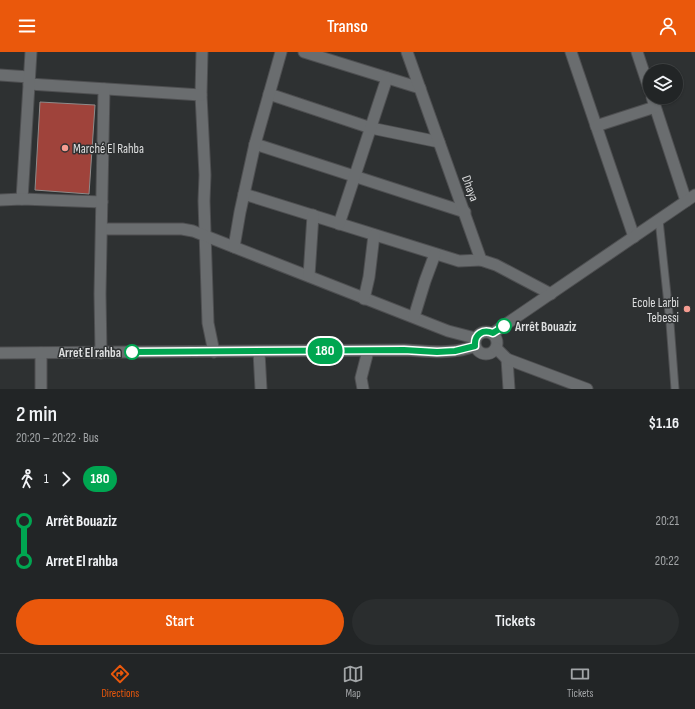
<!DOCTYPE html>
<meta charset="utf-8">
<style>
:root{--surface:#222526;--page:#2a2d2e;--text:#f1f3f6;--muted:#a2a5a7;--line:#3f4243;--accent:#ea580c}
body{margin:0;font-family:"Sofia Sans Condensed",sans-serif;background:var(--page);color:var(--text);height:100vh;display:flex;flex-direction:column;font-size:15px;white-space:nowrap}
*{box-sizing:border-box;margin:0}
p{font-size:13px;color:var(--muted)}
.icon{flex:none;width:22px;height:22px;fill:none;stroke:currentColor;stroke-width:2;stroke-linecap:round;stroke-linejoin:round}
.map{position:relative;height:337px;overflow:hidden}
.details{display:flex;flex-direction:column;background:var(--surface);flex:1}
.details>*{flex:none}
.badge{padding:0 8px;border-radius:13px;font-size:14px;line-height:26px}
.controls{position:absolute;left:643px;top:12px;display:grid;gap:8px}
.controls a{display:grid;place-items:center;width:40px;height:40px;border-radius:50%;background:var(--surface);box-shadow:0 1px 3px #0004,0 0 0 1px var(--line);font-size:20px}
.map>.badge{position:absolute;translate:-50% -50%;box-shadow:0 0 0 2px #fff}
.legs{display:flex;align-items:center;gap:6px;height:44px;padding:0 16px;font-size:13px}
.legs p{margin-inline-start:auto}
.head{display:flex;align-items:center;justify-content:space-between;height:68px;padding:0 16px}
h1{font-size:22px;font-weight:600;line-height:30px}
.primary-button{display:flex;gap:8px;margin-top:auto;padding:8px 16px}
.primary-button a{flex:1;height:46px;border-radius:24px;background:var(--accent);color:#fff;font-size:16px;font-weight:600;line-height:46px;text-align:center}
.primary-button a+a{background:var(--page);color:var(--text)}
ul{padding:0 16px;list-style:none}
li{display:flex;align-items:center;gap:14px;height:40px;font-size:15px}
li i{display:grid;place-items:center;width:6px;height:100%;margin:0 5px;background:currentColor}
li i::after{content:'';width:10px;height:10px;margin:-5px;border:3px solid;border-radius:50%;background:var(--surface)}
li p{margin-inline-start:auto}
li:first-child i{background:linear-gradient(#0000 50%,currentColor 0)}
li:last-child i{background:linear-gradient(currentColor 50%,#0000 0)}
header{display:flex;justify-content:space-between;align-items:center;height:52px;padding:0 16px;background:var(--accent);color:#fff;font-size:18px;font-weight:600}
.menu{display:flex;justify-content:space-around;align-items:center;height:56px;border-top:1px solid var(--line);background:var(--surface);font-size:11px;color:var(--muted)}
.menu a{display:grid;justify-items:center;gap:2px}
.menu .current{color:var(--accent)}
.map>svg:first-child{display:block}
</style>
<header><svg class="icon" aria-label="menu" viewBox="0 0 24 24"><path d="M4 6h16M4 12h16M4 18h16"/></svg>Transo<svg class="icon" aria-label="person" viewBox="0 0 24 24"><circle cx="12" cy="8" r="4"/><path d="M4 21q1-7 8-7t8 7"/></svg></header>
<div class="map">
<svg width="695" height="337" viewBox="0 0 695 337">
<rect width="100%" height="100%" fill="#2e3132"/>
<path fill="#9f433b" stroke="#8e8b8a" d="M40 50 95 53 89 142 35 138Z"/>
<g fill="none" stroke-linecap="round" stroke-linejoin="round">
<g stroke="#4e4f51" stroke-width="9">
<path id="service" d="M659 168 670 271 675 337"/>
</g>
<g stroke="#4e4f51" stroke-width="13">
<g id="minor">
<path d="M202 0 201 43 205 123 204 149 208 271 214 300"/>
<path d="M304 0 420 36"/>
<path d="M571 0 634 185"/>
<path d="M637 0 650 39"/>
<path d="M0 23 29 25"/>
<path d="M29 32 201 43"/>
<path d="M269 42 371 76 439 90"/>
<path d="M652 45 686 149"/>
<path d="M596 74 655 55"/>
<path d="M255 92 465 160"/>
<path d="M244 142 459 209 481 208"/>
<path d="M22 147 31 0"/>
<path d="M0 148 22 147 102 150"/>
<path d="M339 172 387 26"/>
<path d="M102 177H182L193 179 448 279 475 286"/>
<path d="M234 195 240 160 255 92 281 0"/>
<path d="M309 224 313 163"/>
<path d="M364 247 369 225 374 183"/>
<path d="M414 265 425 229 435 202"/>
<path d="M259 300 261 337"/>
<path d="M101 301 100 242 104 37"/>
<path d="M507 307 509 337"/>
<path d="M41 337V301"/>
<path d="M363 337 361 326 368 299"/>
</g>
</g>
<g stroke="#4e4f51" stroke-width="13">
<g id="tertiary">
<path d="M407 0 481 208 496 213 551 242"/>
<circle cx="486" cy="291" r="11"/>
<path d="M493 281 695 143"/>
<path d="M496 296 507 307 587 337"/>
<path d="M0 301 404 298C428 299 452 303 475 294"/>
</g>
</g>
<use href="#service" stroke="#6a6d6f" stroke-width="7"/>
<use href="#minor" stroke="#6a6d6f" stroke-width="11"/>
<use href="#tertiary" stroke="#6a6d6f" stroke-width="11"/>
</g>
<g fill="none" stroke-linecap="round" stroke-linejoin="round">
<g stroke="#fff" stroke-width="9">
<path id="line-1" d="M132 300 404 298 437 300 455 299 475 294C474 282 483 277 493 281L504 274"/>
</g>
<use href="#line-1" stroke="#00a651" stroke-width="6"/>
</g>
<g fill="#f59c91" stroke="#2e3132" stroke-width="1.5">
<circle cx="65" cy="96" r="4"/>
<circle cx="687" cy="257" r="4"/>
</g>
<g fill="#fff" stroke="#00a651" stroke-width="2">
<circle cx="504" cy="274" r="7"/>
<circle cx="132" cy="300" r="7"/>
</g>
<g text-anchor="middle" stroke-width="3" stroke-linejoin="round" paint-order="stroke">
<g font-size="13" fill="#dddedf" stroke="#2e3132" text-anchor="start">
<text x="73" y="101">Marché El Rahba</text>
<text x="679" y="255" text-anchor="end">Ecole Larbi<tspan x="679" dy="15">Tebessi</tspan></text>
</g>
<g font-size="13" fill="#dddedf" stroke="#2e3132">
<text transform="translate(471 136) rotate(70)" y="5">Dhaya</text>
</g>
<g font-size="13" font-weight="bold" fill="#dddedf" stroke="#2e3132" text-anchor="start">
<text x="515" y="279">Arrêt Bouaziz</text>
<text x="121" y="305" text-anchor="end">Arret El rahba</text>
</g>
</g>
</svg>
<div class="controls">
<a><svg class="icon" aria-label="layers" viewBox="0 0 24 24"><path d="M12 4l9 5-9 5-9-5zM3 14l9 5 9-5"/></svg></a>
</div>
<b class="badge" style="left:325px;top:299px;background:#00a651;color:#fff">180</b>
</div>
<section class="details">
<div class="head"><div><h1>2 min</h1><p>20:20 – 20:22 · Bus</p></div><b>$1.16</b></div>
<div class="legs"><svg class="icon" aria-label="walk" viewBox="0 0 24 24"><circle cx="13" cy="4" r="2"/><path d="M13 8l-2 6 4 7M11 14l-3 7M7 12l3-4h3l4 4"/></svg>1<svg class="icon" aria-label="forward" viewBox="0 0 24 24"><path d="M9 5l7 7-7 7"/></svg><b class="badge" style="background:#00a651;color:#fff">180</b></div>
<ul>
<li><i style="color:#00a651"></i><b>Arrêt Bouaziz</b><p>20:21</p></li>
<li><i style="color:#00a651"></i><b>Arret El rahba</b><p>20:22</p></li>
</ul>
<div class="primary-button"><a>Start</a><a>Tickets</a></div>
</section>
<nav class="menu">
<a class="current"><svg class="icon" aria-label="directions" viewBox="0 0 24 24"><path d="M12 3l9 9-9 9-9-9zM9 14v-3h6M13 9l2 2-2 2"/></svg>Directions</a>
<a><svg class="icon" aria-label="map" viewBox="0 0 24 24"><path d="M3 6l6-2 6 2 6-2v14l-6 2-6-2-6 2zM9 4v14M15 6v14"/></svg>Map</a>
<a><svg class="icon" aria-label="tickets" viewBox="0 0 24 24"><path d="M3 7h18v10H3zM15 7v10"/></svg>Tickets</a>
</nav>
